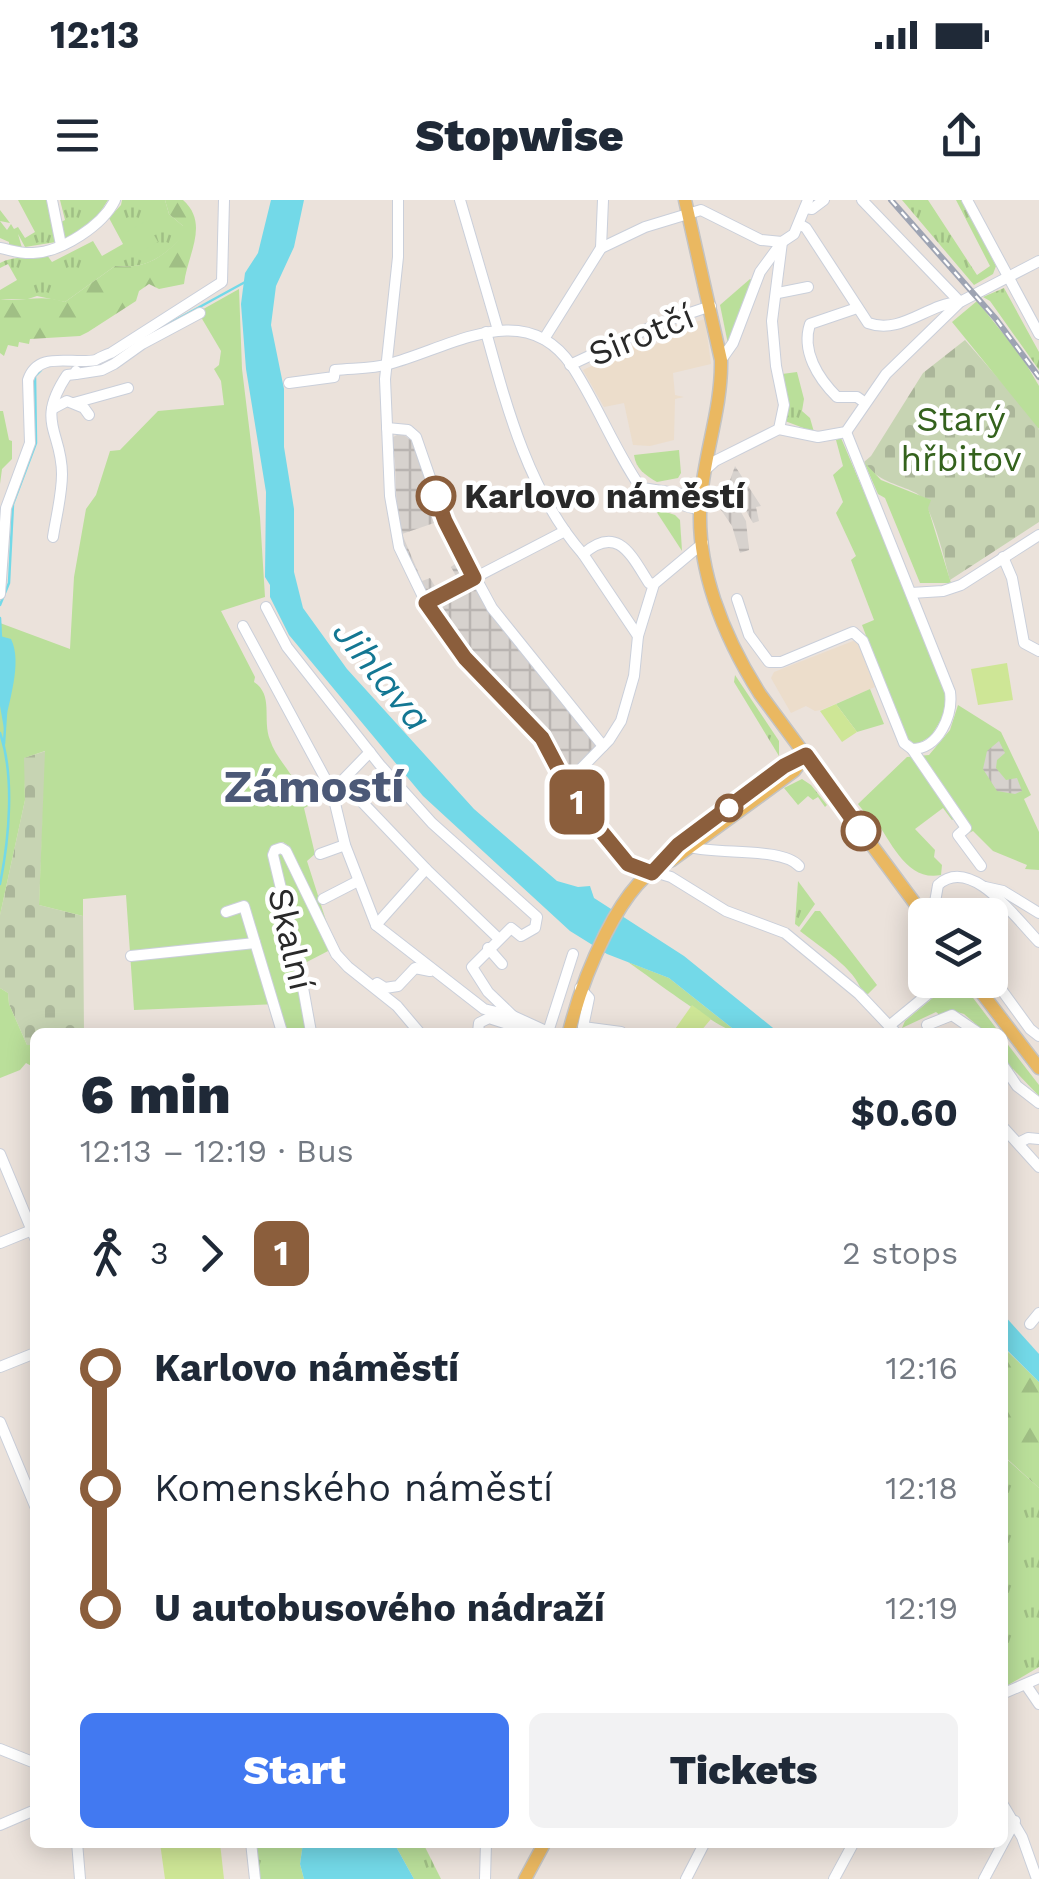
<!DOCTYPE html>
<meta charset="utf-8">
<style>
:root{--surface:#fff;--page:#f2f2f3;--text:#1f2937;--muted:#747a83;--accent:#4279f1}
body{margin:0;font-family:"Work Sans",sans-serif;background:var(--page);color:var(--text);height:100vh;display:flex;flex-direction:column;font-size:38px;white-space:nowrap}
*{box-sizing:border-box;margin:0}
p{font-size:32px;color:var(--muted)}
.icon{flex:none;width:55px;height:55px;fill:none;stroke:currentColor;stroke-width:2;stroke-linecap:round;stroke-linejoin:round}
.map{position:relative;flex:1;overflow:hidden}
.panel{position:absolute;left:30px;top:828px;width:978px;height:820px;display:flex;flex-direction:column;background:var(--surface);border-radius:15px;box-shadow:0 5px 25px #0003}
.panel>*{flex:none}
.badge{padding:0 20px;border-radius:15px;font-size:35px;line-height:65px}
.fabs{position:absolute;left:908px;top:698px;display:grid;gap:20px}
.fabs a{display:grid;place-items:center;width:100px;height:100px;border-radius:15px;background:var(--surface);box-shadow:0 5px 25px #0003;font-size:50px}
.map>.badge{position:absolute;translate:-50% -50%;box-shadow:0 0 0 5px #fff}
.legs{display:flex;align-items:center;gap:15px;height:110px;padding:0 50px;font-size:32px}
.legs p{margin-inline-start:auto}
.headline{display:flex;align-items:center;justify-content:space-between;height:170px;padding:0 50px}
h1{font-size:55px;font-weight:800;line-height:75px}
.button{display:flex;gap:20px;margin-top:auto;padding:20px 50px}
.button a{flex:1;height:115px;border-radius:15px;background:var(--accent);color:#fff;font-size:40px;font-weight:800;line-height:115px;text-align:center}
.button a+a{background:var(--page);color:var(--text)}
ul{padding:0 50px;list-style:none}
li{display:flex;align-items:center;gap:35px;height:120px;font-size:38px}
li i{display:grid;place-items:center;width:15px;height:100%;margin:0 12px;background:currentColor}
li i::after{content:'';width:25px;height:25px;margin:-12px;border:8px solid;border-radius:50%;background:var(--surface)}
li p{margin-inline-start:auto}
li:first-child i{background:linear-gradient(#0000 50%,currentColor 0)}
li:last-child i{background:linear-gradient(currentColor 50%,#0000 0)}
.status{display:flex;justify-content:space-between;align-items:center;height:70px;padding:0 50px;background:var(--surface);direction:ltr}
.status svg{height:28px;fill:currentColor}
header{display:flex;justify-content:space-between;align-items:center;height:130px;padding:0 50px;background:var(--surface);font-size:45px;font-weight:800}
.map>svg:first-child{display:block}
</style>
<div class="status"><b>12:13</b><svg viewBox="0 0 49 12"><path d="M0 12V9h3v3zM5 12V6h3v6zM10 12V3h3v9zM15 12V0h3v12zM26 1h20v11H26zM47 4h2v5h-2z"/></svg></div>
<header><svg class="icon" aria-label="menu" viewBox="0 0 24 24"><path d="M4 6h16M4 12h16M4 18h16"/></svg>Stopwise<svg class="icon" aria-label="share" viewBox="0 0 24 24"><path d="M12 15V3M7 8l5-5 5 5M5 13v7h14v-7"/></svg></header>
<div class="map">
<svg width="1039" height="1679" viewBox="0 0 1039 1679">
<defs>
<pattern id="grass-tufts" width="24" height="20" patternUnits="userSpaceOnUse" patternTransform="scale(2.5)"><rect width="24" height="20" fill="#badf9a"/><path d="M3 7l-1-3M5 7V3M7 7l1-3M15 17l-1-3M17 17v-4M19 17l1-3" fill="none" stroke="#a0bf85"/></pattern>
<pattern id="forest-firs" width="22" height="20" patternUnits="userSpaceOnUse" patternTransform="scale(2.5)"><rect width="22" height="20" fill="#badf9a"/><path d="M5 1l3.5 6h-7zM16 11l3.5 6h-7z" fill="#a0bf85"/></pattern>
<pattern id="cemetery-stones" width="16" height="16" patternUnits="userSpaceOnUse" patternTransform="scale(2.5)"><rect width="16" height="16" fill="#c7d4b3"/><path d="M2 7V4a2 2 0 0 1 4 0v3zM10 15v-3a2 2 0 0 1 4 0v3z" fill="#abb69a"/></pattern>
<pattern id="plaza-grid" width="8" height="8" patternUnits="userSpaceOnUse" patternTransform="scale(2.5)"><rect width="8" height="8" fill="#d7d2ce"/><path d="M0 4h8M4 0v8" fill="none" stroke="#b9b4b1"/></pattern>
</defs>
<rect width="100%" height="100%" fill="#ebe2db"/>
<g fill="#ecddcb">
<path d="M705 119 711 164 673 173 675 195 684 197 675 199 674 240 650 246 633 245 624 203 604 207 583 170 644 141 648 148 667 139 666 131Z"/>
<path d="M853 441 858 443 875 487 821 510 815 511 806 506 791 513 771 478 774 472Z"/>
</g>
<g fill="url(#grass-tufts)">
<path d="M18 0H50L57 24 65 20 60 0H108L97 17 61 45 56 42 25 47 18 34 22 48 9 45V42L0 38V10L10 23 0 21 7 30 11 24 14 29 18 27 25 38 35 32Z"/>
<path d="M122 0H165L169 14 183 26V37C161 58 147 69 115 66L65 102 37 96 28 99H0V90L17 80 8 64 0 68V63C14 55 31 59 47 55L52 62 93 41 102 56 123 44 109 18 121 5Z"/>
<path d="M902 0H928L977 75 990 66 956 0H963L996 66 993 74 974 85Z"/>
<path d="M1004 88 1039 152V170L990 101 983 97Z"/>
<path d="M797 172 804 199 802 211 810 218 814 232 785 221 782 174Z"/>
<path d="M735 475 779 541V556L734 482Z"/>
<path d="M802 579 811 585 827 605 825 607 818 597 813 600 808 596 798 605 784 588Z"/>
<path d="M798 681 815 704 799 727 795 724Z"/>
<path d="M1002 1255 1039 1288V1467L1003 1488Z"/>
<path d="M256 1643H303L300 1664 304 1679H260Z"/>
<path d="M394 1643H423L441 1679H414Z"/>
</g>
<g fill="url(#forest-firs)">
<path d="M165 0H183C210 24 187 55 184 84L159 89 149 84 139 91 136 101 88 132 80 136 30 139 29 144 19 142 18 147 8 145 4 156 0 153V99C23 102 42 94 65 102L115 66C147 69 161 58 183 36V26L169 14Z"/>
<path d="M1002 1146 1039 1182V1288L1003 1255Z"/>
</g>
<g fill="url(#cemetery-stones)">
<path d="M965 140 1036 222 1039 230V322L950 380C945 362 931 300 916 293 896 283 878 282 864 262L871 256 923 173Z"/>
<path d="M46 551 39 705 83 716 84 832H35V845L32 847 27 845 9 804 8 793 0 788V715L25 600 23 558Z"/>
</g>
<g fill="#badf9a">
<path d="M146 21 158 42 137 54 125 33Z"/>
<path d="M750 79 752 80 728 144 720 105Z"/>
<path d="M239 89 242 169 260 317 265 397 221 411 255 477 254 482C274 495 262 519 270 540 274 553 284 564 291 575L286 579 292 586 299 583 312 604 304 608 315 654 307 661 329 730 290 647 283 642 273 647 307 832H287L278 804 134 810 126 695 83 699V716L39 705 45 551 24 558 25 600 0 715V423L70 449 74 377 86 309 96 295 110 251 120 250 158 211 224 205 221 181 214 169 219 165 221 151 198 112Z"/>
<path d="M977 101 1022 157 1039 186V229L952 122Z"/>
<path d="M0 211H3L9 240 12 241V259L2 269 0 284Z"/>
<path d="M841 238 912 405 947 499 941 520 931 536 916 545 904 536 862 425 874 420 851 360 856 356 836 313 843 302 833 275 843 266 836 240Z"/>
<path d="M679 250 681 273 678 278 657 282C645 275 636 269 634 255Z"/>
<path d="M864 262 881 280 931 300 928 308 951 383H920L885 298 878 294Z"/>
<path d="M654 308 675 315 680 320 682 351Z"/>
<path d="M870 489 884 524 857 532 836 504Z"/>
<path d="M958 505 1001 532 1031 595 1024 599 1039 632V670L1025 669 1027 665 993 651 973 631 969 633 958 617 952 620 943 608 915 629 935 650 934 657 942 665 941 675C907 682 892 643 874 618L865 613 858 604 907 557 929 555 950 530Z"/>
<path d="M282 651 330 750 303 764 276 653Z"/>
<path d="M815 711H820L877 785 868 794 862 792C855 768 820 747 800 731Z"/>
<path d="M628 762 669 778 737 832C722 832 647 775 628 762Z"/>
<path d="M951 783 964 786 999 832H985L964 814 954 811 941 816 936 812 902 828 905 821Z"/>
<path d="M0 788 8 793 9 804 27 845H35V868L26 863 20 870 0 878Z"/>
<path d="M1002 837 1039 885V896L1013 869 1010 871 1003 859Z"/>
</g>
<g fill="#cee696">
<path d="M1007 463 1013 500 978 505 971 469Z"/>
<path d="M836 504 857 532 842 542 820 511Z"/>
<path d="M692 805 711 819 700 832H673Z"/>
<path d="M160 1643H220L224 1679H165Z"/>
</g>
<g fill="url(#plaza-grid)">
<path d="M401 233 412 241 439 321 463 373 460 379 457 378 451 367 456 363 437 322 402 334 422 381 430 378 436 388 433 394 425 391 404 348 397 318 395 261 391 244 393 237Z"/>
<path d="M735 266 761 306 756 307 759 321 753 323 734 290 727 289Z"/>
<path d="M720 297 733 298 746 321 749 350 740 353 732 326 719 307Z"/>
<path d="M471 384 595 543 596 548 574 573 565 572 544 535 465 451 435 410V403Z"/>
<path d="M999 541 1005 553 997 560 996 568 1006 580 1017 578 1022 591 1015 594 997 591 983 569 987 551Z"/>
</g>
<g fill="#73d9e8">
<path d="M271 0H304L294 47 276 86 271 125 284 189V247L294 309V372L303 408 347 469 474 609 557 681 578 687 590 686 594 698 684 756 778 832H737L669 778 607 754 570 731 423 596 289 435 270 397V385L265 377 266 292 246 169 241 104 245 73 258 53Z"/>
<path d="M0 436 11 439C23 463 8 503 4 529L0 506Z"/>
<path d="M1003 1114 1039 1154V1182L1003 1146Z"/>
<path d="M303 1643H394L414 1679H304L300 1664Z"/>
</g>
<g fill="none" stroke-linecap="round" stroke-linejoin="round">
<g stroke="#73d9e8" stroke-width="2.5">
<path d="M154 132 247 81"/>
<path d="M0 405 9 383 13 304 36 243 35 176 41 170"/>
<path d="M0 418 1 439"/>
<path d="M0 533C15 576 9 640 0 684"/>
<path d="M4 544 6 512"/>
</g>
<g stroke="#cacfda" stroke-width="12">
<g id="minor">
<path d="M52 0 61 45"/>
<path d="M398 0V57L385 179 390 296 399 347 426 403 465 457 541 538 573 597 628 664 671 677 726 711 785 733 859 794 895 832"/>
<path d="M460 0 498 130"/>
<path d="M862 0 960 102"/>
<path d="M967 0 1039 134"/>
<path d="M805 8 812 9 824 0"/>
<path d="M799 24 806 28 868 123C901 135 927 104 959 102"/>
<path d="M0 48C11 50 22 54 33 53 62 52 103 25 115 0"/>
<path d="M601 48 603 0"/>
<path d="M778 93 808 87"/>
<path d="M857 108 810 124C801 151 818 178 837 197H857L864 202"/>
<path d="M486 132C507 209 530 294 583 354 618 324 631 355 649 383L654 384"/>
<path d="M544 139 601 48 645 27 701 10 761 40 782 42"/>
<path d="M721 160 733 143 760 72 782 42 794 34 808 0"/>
<path d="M570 165 660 123 711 106"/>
<path d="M76 171V174L102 170 114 164 142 144 200 113"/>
<path d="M289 183 334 177 335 170C352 168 372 169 389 164 450 148 525 96 572 166 599 207 616 254 645 294L700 310"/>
<path d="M74 203 128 188"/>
<path d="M52 209 67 201 84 208 89 215"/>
<path d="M387 228 408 230 416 237 445 321 492 408 603 546"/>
<path d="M779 229 784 205 776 166 772 121 782 42"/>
<path d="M846 232 950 492C953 515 939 549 912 549"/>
<path d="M704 271 715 261 779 229 818 237 846 232 886 174 960 102 1039 61"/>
<path d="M642 288 701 297"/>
<path d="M53 337C56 317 62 295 62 274 62 231 35 223 67 175L76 174"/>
<path d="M583 354 638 436"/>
<path d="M1003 357 1012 378 1024 443 1039 451"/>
<path d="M911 393 943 391 961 385 1039 335"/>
<path d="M0 394 6 308 30 243 28 180C38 150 72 165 96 160 97 159 110 153 111 153L222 82 224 0"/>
<path d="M737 399 749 435 769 462H781L853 432 863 441 904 543 912 549 966 628 958 635 981 666"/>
<path d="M426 403 565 331"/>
<path d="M266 407 287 447 380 565 432 623 537 717 535 728 521 736 511 728 472 767 488 792 513 816"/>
<path d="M243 426 332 591 345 645 376 725 484 809 513 816 548 832"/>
<path d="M342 581 426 669 498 738"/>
<path d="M340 583 370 552"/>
<path d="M566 584 609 540 621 521 634 476 638 436 654 384 703 343"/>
<path d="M690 647C719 655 782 647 799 666"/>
<path d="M320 654 345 645"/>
<path d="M985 687 1003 691 1039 713"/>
<path d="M323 699 358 681"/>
<path d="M226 712 244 706 282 832"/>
<path d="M943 715 935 702 938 685C971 654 1017 720 1039 742"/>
<path d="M376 725 426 669"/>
<path d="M488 748 502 764"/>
<path d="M131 756 255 743"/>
<path d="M990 774 1030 829 1039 836"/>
<path d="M377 783 385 788 398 786 415 768 430 771"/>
<path d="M580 788 589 798 583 827 621 832"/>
<path d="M927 825 952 815 977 832"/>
<path d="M889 826 945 780"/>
<path d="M311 832 298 760 273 655 275 650 281 648 286 651 336 754 348 767 397 806 419 832"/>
<path d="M478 832 479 823 489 818 532 832"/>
<path d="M548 832 573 754"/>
<path d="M1002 864 1017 886 1039 903"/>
<path d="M1002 926 1039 967"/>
<path d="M1020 942 1028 938 1039 939"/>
<path d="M0 954 35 1038"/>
<path d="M0 1043 32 1030"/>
<path d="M1030 1124 1039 1113"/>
<path d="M0 1167 35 1153"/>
<path d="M0 1222 35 1306"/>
<path d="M1026 1485 1039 1504"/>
<path d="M1002 1494 1039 1478"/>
<path d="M0 1549 35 1563"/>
<path d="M1002 1603 1022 1637 1037 1679"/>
<path d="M0 1625 35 1610"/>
<path d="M77 1642 80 1679"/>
<path d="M251 1642 255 1679"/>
<path d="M485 1679 486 1642"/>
<path d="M686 1679 705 1642"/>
<path d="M834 1679 854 1642"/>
<path d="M984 1679 1015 1621"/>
</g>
</g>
<g stroke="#c3c3c3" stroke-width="15">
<g id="major">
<path d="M685 0 721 160C722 207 705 251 701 297 694 366 724 437 760 494L925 717"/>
<path d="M729 608 784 566 802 557"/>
<path d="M972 780 1039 868"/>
<path d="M569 832C581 784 620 676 672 660L794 571 806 555"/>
<path d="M525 1679 545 1642"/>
</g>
</g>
<use href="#minor" stroke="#fff" stroke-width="10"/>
<use href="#major" stroke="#eab861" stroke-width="12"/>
<g stroke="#9ea4b3" stroke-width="6">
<path id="rail" d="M891 0 996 119 1039 177"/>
</g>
<use href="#rail" stroke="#fff" stroke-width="2.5" stroke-dasharray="8" stroke-linecap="butt"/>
</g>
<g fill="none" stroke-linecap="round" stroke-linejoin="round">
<g stroke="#fff" stroke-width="22">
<path id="line-1" d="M436 296 445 321 474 378 426 403 465 458 542 538 573 597 628 664 652 673 678 645 784 566 806 555 861 631"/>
</g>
<use href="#line-1" stroke="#8b5e3c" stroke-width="15"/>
</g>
<g fill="#fff" stroke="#8b5e3c" stroke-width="5">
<circle cx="436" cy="296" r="18"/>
<circle cx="729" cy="608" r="12"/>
<circle cx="861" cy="631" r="18"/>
</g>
<g text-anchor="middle" stroke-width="9" stroke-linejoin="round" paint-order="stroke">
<g font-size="35" fill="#292929" stroke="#fff">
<text transform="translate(641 135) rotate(-22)" y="12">Sirotčí</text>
<text transform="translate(291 739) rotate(77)" y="12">Skalní</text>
</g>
<g font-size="35" fill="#34621d" stroke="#fff">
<text x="961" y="231">Starý<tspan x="961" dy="40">hřbitov</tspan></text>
</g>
<g font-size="35" font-weight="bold" fill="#292929" stroke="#fff" text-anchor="start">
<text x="464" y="308">Karlovo náměstí</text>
</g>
<g font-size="38" font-style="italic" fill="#137793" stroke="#fff">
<text transform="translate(382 475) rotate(51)" y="13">Jihlava</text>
</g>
<g font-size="45" font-weight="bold" fill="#4c5977" stroke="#fff">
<text x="314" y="602">Zámostí</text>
</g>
</g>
</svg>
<div class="fabs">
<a><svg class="icon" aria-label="layers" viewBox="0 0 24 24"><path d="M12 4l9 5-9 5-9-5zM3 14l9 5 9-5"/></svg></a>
</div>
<b class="badge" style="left:577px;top:602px;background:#8b5e3c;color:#fff">1</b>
<section class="panel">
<div class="headline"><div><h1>6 min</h1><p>12:13 – 12:19 · Bus</p></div><b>$0.60</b></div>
<div class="legs"><svg class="icon" aria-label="walk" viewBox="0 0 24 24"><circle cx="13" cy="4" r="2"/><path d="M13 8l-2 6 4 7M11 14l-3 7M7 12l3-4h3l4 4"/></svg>3<svg class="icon" aria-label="forward" viewBox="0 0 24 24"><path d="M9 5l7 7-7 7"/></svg><b class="badge" style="background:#8b5e3c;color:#fff">1</b><p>2 stops</p></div>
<ul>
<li><i style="color:#8b5e3c"></i><b>Karlovo náměstí</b><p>12:16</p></li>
<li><i style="color:#8b5e3c"></i><span>Komenského náměstí</span><p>12:18</p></li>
<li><i style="color:#8b5e3c"></i><b>U autobusového nádraží</b><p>12:19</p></li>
</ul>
<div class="button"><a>Start</a><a>Tickets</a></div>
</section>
</div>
